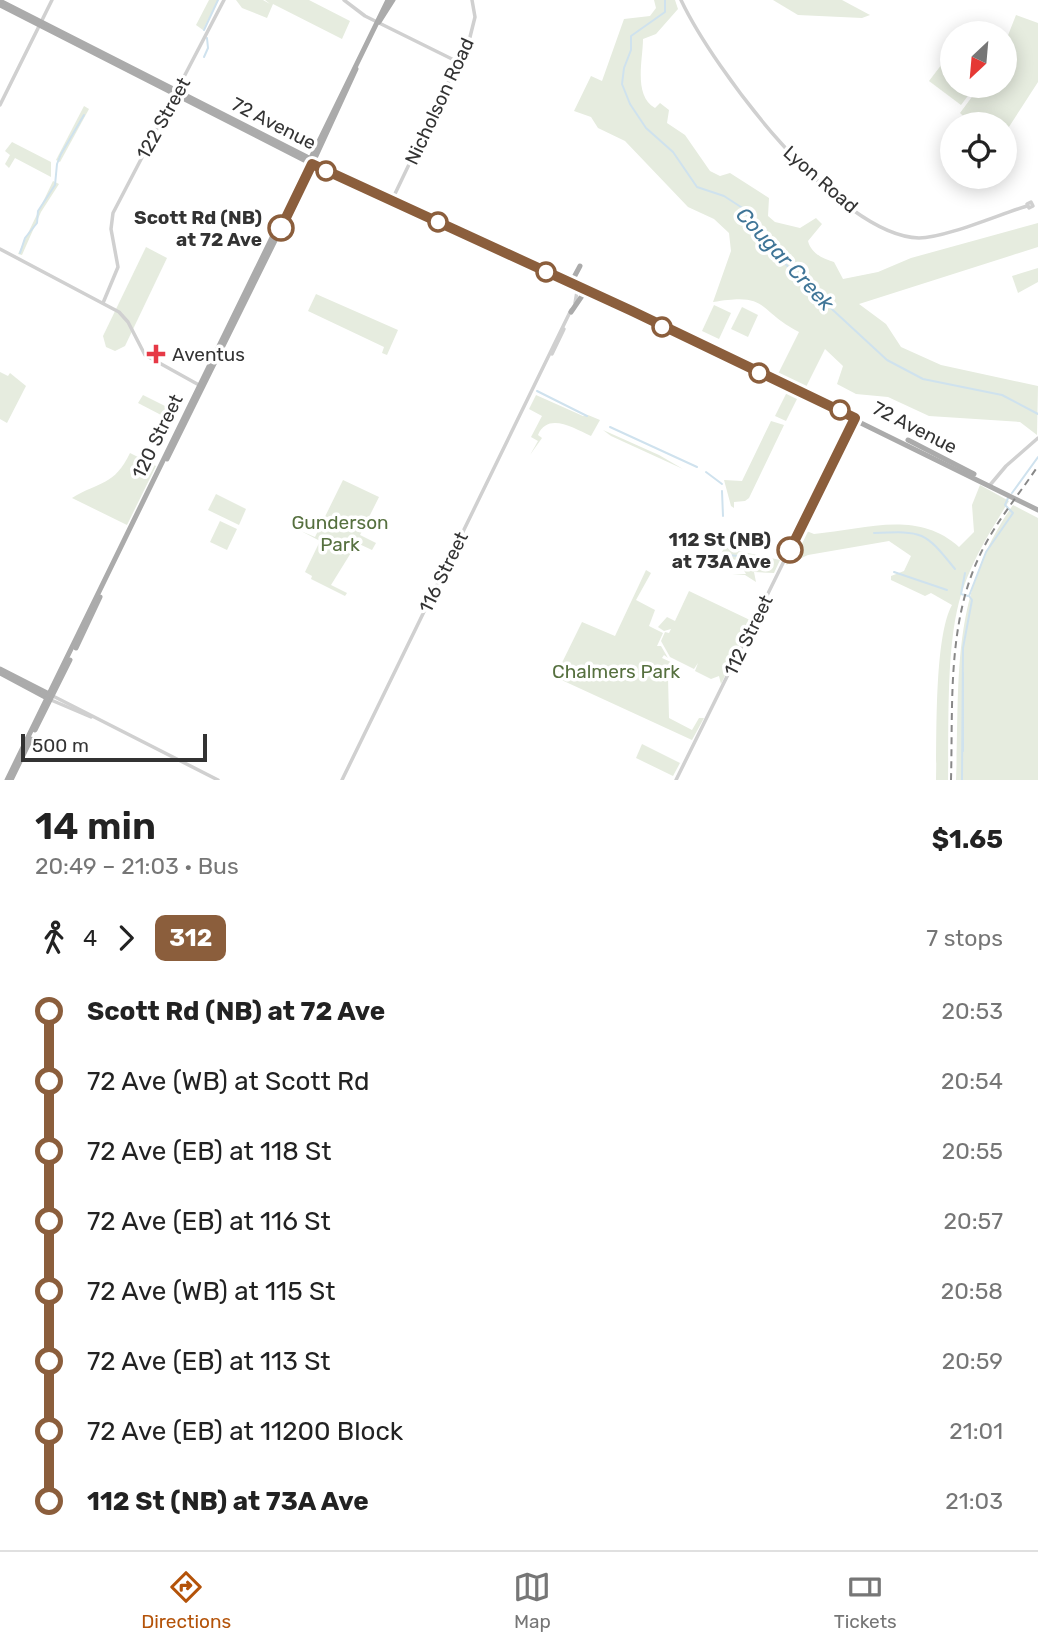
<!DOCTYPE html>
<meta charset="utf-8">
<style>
:root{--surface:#fff;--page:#f2f2f2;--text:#222;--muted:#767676;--line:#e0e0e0;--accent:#b45309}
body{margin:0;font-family:Rubik,sans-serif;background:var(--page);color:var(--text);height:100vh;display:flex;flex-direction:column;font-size:26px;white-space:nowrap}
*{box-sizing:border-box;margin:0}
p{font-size:23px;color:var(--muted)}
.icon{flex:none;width:38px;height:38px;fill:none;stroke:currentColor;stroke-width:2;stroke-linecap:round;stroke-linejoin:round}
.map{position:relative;height:780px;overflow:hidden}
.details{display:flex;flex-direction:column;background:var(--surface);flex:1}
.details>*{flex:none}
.badge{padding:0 14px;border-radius:10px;font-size:24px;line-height:46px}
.needle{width:46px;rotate:206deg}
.controls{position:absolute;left:940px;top:21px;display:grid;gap:14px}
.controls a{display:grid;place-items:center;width:77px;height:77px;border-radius:50%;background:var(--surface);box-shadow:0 4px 18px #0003;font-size:35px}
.scale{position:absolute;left:21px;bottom:18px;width:186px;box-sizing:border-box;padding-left:7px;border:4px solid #333;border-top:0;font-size:19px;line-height:24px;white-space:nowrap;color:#333;-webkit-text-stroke:5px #fff;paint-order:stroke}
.map>.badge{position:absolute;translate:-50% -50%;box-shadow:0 0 0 4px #fff}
.legs{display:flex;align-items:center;gap:10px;height:77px;padding:0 35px;font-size:23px}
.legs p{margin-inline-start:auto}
.headline{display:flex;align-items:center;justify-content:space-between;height:119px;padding:0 35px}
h1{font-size:38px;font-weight:600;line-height:52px}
ul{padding:0 35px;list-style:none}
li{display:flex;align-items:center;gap:24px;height:70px;font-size:26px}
li i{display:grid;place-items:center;width:10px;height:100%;margin:0 9px;background:currentColor}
li i::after{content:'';width:18px;height:18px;margin:-9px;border:5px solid;border-radius:50%;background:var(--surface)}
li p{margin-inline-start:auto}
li:first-child i{background:linear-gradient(#0000 50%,currentColor 0)}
li:last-child i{background:linear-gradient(currentColor 50%,#0000 0)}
.menu{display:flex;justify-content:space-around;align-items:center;height:98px;border-top:2px solid var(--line);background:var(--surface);font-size:19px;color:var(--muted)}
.menu a{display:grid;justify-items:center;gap:4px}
.menu .on{color:var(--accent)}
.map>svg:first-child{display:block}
</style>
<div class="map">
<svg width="1038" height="780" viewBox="0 0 1038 780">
<rect width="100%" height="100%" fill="#fff"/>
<g fill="#e6ecdf">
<path d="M209 0H218L203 30 196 25Z"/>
<path d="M236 0H263L270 4 265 0H309L350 21 342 39 273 4 267 18 242 8Z"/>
<path d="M654 0H675L678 9 656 34 643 39C643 60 633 95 655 108L660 103 669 110 667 123 685 135 710 171 720 176 730 173 769 198 768 216 775 222 800 228 816 218 822 224 808 241C811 253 823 259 834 262L843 279 878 272 911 258 1038 223V247L859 304 886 324 901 347 941 365 1038 386 1037 435 1020 422 929 416 888 397 856 394 837 384 843 366 825 349 805 389 777 376 799 332C756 310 770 292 713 302L731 251 729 233 714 219 688 207 625 141 598 128 591 117 574 111 591 76 602 81 624 19 650 16 656 8Z"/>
<path d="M773 0H842L870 15 862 18 798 15Z"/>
<path d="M1016 15 1038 23V82L1005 133 1004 124H972L960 113 980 86H1004L1005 43Z"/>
<path d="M942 64 952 72V86H969L973 89 961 105 929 81Z"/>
<path d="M84 106 89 109 60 162 56 160Z"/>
<path d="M12 142 51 162V177L15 158 9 168 5 164 10 155 5 151Z"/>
<path d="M53 181 59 184 41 212 22 255 18 254Z"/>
<path d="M146 247 167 258 125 346 115 351 106 347 103 336Z"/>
<path d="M1038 268V282L1018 293 1012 276Z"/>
<path d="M316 294 398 330 387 355 382 353 384 347 308 311Z"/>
<path d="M714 305 731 313 719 339 702 331Z"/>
<path d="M742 307 758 315 748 337 731 329Z"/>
<path d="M0 372 8 376 10 373 26 386 7 423 0 419Z"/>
<path d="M788 390 799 395 786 421 775 416Z"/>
<path d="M143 395 167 407 163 416 138 403Z"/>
<path d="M536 395 583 416 588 415 600 420 591 436C573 428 548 412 538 435L542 438 530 455 538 441 531 437 542 416 529 409Z"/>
<path d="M771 421 784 425 749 498 745 501 734 502V508L731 506 724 480 742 481Z"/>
<path d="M603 430 659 455 683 469 611 436Z"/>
<path d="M130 453 156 466 127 525 72 498C100 481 114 486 130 453Z"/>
<path d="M343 480 379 497 360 535 376 543 372 550 357 543 331 585 347 593 345 596 311 579 312 576 305 572 320 541 301 531 315 537Z"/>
<path d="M980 485 1009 501C989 533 969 565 959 602 946 652 949 727 948 780H936C937 739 934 637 952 605L931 593 925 596 891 580V576L904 571 911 556 889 541 808 555 786 565 804 530 814 534C863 530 917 509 959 547L974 532 972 505Z"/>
<path d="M216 494 246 509 239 525 208 510Z"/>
<path d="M1013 505 1038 518V780H956C960 676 950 595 1013 505Z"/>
<path d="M220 521 237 529 227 550 210 542Z"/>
<path d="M725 546 729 549 780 560 774 573 754 572 756 582 745 575 732 574H746L739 561 725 557 718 560Z"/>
<path d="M646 570 651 573 636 600 655 610 649 626 663 633 657 646H661L668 658 664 655 662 658 675 664 668 677 669 718 692 730 699 718H704L692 740 555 677 582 622 615 636Z"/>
<path d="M689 591 752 621 721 684 719 676 711 679 695 671 698 663 694 669 670 657 661 641 665 632 669 633 671 629 664 631 658 627 667 617 675 621Z"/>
<path d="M642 744 680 763 673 776 636 758Z"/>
</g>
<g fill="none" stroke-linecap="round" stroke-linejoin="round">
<g stroke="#cfe2ee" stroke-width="2">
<path d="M665 0V12L631 36V50L624 68 622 84 630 104 646 128 673 152 697 187 724 196 744 209 755 228 795 275 887 360 923 379 1002 395 1038 414"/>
<path d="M204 30 218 0"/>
<path d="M204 57 208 48 207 38"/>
<path d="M20 253 25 238 37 223 38 211 55 185 57 164 61 154 84 115"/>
<path d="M537 391 587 416"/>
<path d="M610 427 697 467"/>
<path d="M706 472 722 484"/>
<path d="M722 491 723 516"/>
<path d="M1012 493 1038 457"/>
<path d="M874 533C924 531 924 531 955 569"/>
<path d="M707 553 769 559"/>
<path d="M894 572 947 590"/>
<path d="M965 573 961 594 968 596"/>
<path d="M963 751V673"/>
<path d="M962 780 963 648 972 600 969 596 986 552 1013 513 1005 505 1008 498"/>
</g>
<g stroke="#d0d0d0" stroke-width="3.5">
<path d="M344 0 365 16 458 62"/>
<path d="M681 0C713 68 838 236 919 238 945 238 1000 214 1027 206"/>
<path d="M0 105 52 0"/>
<path d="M392 200 470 37 475 17 472 0"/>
<path d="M1031 202 1033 206 1029 208 1027 204Z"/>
<path d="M0 249 119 312 128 322 145 355 199 385"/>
<path d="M103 303 118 267 111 229 113 213 224 0"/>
<path d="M575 303 578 286"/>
<path d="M552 354 564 329"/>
<path d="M990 485 1006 466 1038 438"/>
<path d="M51 695 218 780"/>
<path d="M51 700 91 717"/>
<path d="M342 780 571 310"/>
<path d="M676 780 856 415"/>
</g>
<g stroke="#ababab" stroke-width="5">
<path d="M0 1 307 157 572 281 1038 510"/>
<path d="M0 5 304 160 373 191"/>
<path d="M379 22 393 0"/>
<path d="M572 281 580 266"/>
<path d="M571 312 586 290"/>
<path d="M908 440 974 474"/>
<path d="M167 459 304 182 356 69"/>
<path d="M76 648 100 597"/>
<path d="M0 669 49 694"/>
<path d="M0 673 47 698"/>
<path d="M35 730 70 660"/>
<path d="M7 780 388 0"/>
<path d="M11 780 31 739"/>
</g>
<path stroke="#888" stroke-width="2" stroke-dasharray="7 5" stroke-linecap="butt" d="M951 780C953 706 947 625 979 557 994 524 1018 496 1038 466"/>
</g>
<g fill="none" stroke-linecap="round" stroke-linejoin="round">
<g stroke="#fff" stroke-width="16">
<path id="line-1" d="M281 228 312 164 632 311 855 418 790 550"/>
</g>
<use href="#line-1" stroke="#8b5e3c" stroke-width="10"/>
</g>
<g fill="#fff" stroke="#8b5e3c" stroke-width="3.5">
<circle cx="326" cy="171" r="9"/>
<circle cx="438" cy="222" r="9"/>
<circle cx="281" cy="228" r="12"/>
<circle cx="546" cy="272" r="9"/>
<circle cx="662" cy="327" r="9"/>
<circle cx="759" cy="373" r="9"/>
<circle cx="840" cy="410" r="9"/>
<circle cx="790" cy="550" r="12"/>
</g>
<path fill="#e63946" stroke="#fff" stroke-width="2.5" d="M152.5 343.5h7v7h7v7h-7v7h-7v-7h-7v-7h7z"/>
<g text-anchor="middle" stroke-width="7" stroke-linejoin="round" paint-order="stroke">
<g font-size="19" fill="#333" stroke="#fff">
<text transform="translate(439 101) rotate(-65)" y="7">Nicholson Road</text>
<text transform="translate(163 118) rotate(-61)" y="7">122 Street</text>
<text transform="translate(274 123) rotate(27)" y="7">72 Avenue</text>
<text transform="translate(821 179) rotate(41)" y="7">Lyon Road</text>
<text transform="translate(915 427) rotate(27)" y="7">72 Avenue</text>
<text transform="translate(157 436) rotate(-64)" y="7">120 Street</text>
<text transform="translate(443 572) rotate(-64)" y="7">116 Street</text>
<text transform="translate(748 635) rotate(-64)" y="7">112 Street</text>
</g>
<g font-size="19" font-weight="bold" fill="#333" stroke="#fff" text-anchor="end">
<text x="262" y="224">Scott Rd (NB)<tspan x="262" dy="22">at 72 Ave</tspan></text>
<text x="771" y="546">112 St (NB)<tspan x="771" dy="22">at 73A Ave</tspan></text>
</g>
<g font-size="19" fill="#333" stroke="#fff" text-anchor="start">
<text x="172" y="361">Aventus</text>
</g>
<g font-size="19" fill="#56703f" stroke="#fff">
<text x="340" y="529">Gunderson<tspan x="340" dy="22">Park</tspan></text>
<text x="616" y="678">Chalmers Park</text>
</g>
<g font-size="21" font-style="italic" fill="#3f7597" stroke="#fff">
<text transform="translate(785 259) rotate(47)" y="7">Cougar Creek</text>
</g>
</g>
</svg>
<div class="controls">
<a><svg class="needle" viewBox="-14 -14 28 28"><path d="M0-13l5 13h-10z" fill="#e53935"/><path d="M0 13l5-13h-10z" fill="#767676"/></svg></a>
<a><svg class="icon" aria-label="locate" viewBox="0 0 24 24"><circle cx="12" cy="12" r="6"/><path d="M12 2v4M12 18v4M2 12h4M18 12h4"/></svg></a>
</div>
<div class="scale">500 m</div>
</div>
<section class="details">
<div class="headline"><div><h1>14 min</h1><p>20:49 – 21:03 · Bus</p></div><b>$1.65</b></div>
<div class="legs"><svg class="icon" aria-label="walk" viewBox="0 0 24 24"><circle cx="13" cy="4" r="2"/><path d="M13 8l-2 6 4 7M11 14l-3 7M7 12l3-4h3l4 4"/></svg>4<svg class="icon" aria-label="forward" viewBox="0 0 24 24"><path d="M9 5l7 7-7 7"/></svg><b class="badge" style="background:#8b5e3c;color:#fff">312</b><p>7 stops</p></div>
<ul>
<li><i style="color:#8b5e3c"></i><b>Scott Rd (NB) at 72 Ave</b><p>20:53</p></li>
<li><i style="color:#8b5e3c"></i><span>72 Ave (WB) at Scott Rd</span><p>20:54</p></li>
<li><i style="color:#8b5e3c"></i><span>72 Ave (EB) at 118 St</span><p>20:55</p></li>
<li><i style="color:#8b5e3c"></i><span>72 Ave (EB) at 116 St</span><p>20:57</p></li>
<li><i style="color:#8b5e3c"></i><span>72 Ave (WB) at 115 St</span><p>20:58</p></li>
<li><i style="color:#8b5e3c"></i><span>72 Ave (EB) at 113 St</span><p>20:59</p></li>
<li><i style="color:#8b5e3c"></i><span>72 Ave (EB) at 11200 Block</span><p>21:01</p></li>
<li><i style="color:#8b5e3c"></i><b>112 St (NB) at 73A Ave</b><p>21:03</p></li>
</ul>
</section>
<nav class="menu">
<a class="on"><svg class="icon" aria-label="directions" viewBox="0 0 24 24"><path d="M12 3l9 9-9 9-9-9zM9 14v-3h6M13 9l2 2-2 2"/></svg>Directions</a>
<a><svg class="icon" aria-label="map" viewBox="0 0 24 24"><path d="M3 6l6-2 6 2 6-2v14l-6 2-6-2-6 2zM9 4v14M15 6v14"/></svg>Map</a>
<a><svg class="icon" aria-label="tickets" viewBox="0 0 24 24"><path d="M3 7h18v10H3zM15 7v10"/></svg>Tickets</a>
</nav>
